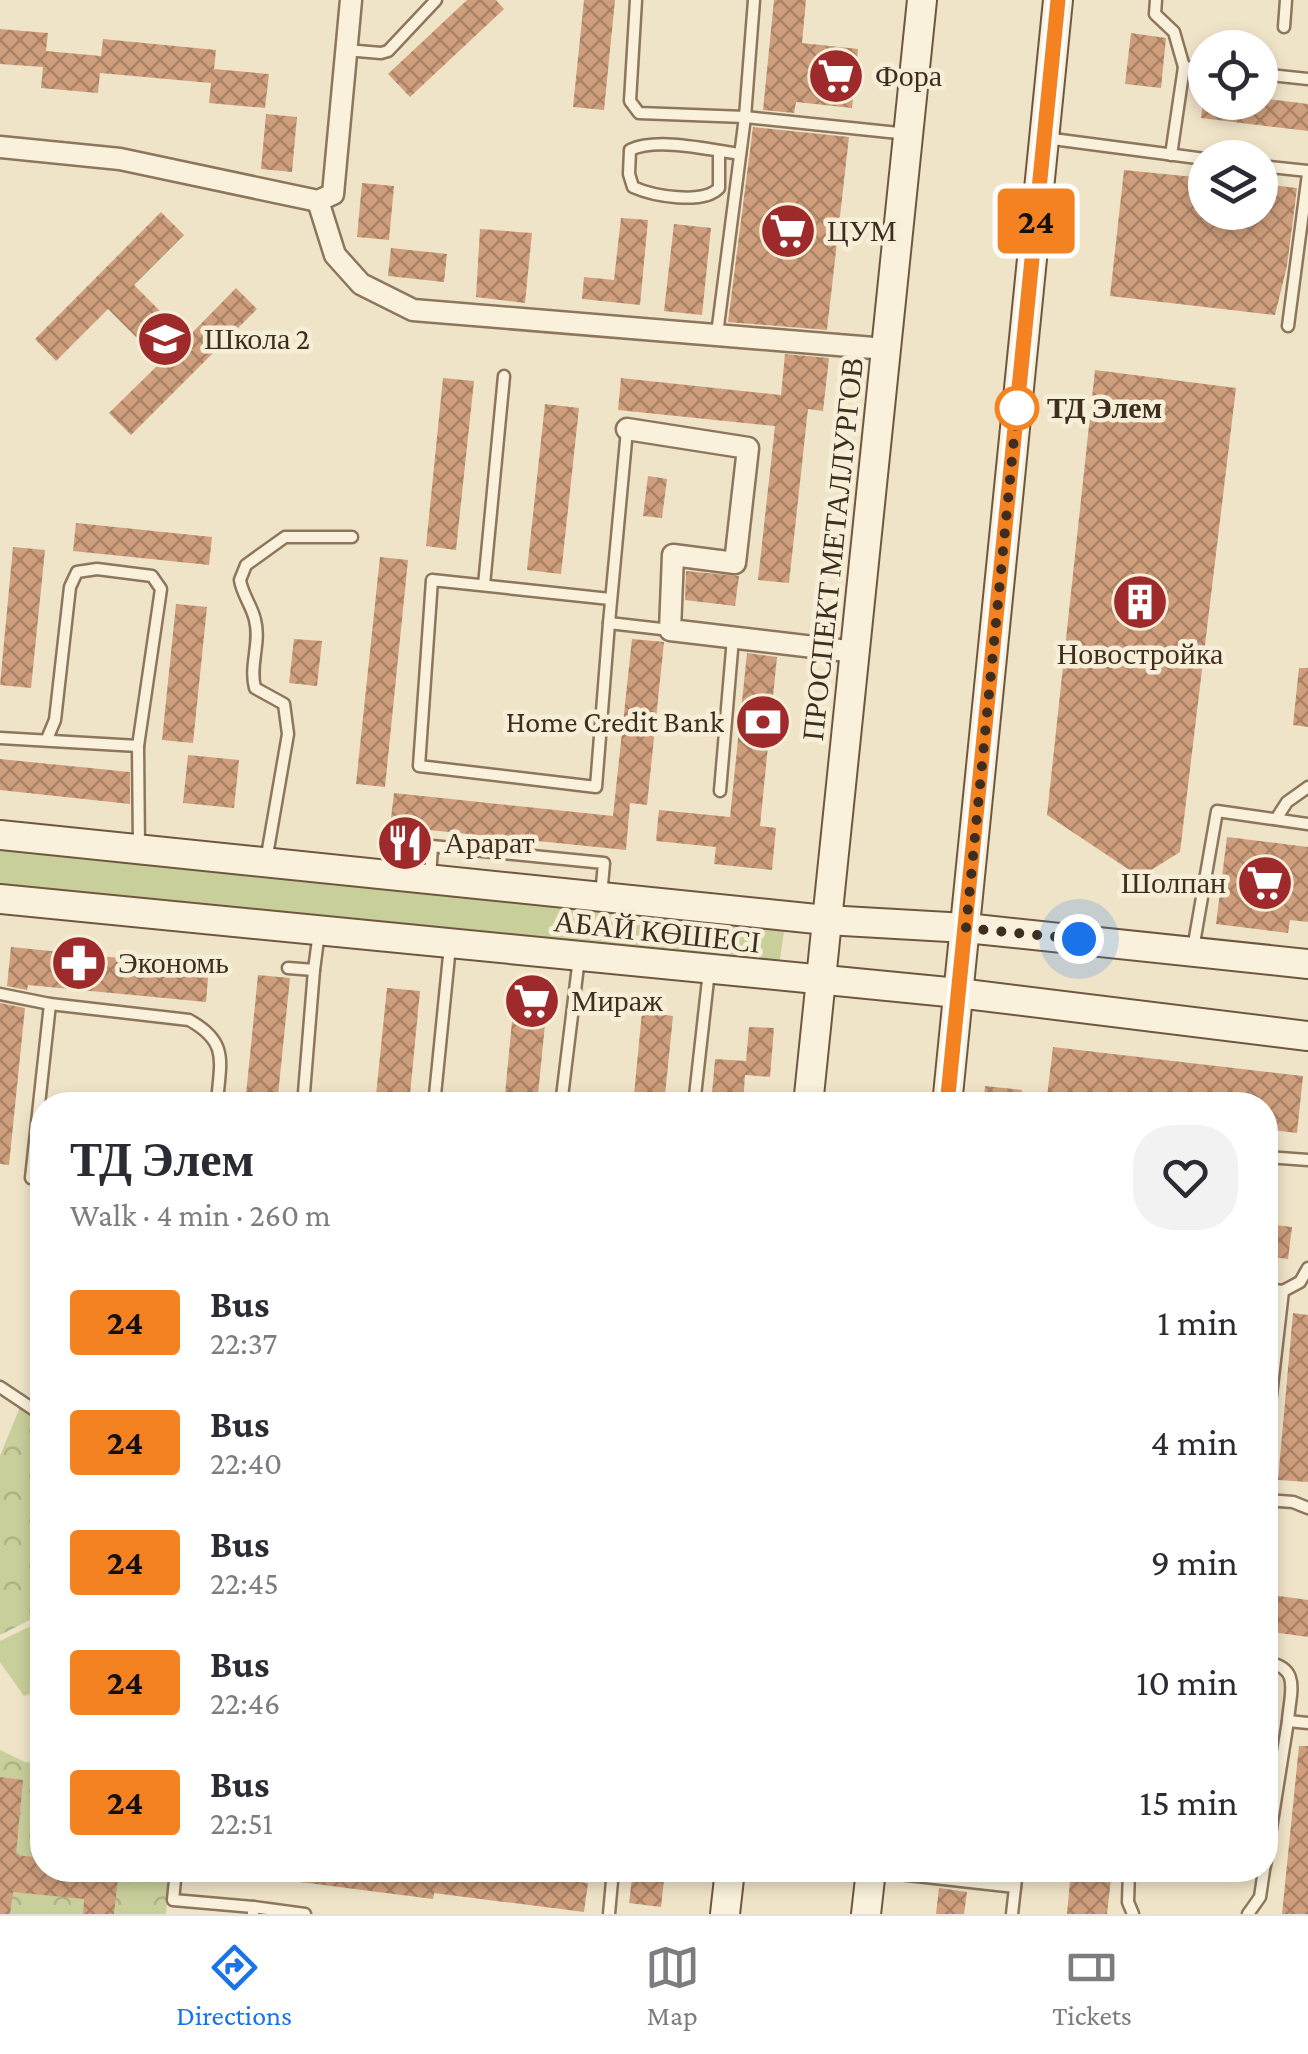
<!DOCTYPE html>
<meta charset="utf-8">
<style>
:root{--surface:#fff;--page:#f2f2f3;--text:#2b2b33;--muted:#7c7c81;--line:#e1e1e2;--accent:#1a73e8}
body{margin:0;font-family:"Crimson Pro",serif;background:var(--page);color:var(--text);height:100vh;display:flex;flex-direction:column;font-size:38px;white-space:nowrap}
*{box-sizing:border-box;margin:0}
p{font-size:32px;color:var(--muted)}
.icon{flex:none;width:55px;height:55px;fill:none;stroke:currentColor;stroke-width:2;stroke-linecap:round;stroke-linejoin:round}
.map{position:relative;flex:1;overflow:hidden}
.side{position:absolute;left:30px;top:1092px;width:1248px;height:790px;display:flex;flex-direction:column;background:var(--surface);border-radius:40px;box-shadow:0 5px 15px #0003}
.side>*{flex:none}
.badge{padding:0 20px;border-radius:8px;font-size:35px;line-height:65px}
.buttons{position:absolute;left:1188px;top:30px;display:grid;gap:20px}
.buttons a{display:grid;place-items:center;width:90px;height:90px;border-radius:50%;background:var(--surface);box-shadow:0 5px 15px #0003;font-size:50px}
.you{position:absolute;width:50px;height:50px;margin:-25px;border:8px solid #fff;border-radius:50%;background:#1a73e8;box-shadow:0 0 0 15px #1a73e833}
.map>.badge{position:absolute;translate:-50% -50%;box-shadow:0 0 0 5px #fff}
.round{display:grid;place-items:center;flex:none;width:105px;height:105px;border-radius:40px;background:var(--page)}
.overview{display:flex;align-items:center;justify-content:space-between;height:170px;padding:0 40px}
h1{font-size:48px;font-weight:800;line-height:75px}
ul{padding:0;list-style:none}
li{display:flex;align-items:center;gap:30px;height:120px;padding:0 40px}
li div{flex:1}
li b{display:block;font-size:38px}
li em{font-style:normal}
li .badge{min-width:110px;font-weight:700;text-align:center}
.menu{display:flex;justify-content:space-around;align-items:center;height:140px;border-top:2px solid var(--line);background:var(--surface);font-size:28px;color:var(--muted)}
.menu a{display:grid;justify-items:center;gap:5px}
.menu .selected{color:var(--accent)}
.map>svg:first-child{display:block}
</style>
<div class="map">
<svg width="1308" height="1914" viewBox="0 0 1308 1914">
<defs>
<pattern id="forest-crowns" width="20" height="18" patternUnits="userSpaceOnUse" patternTransform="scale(2.5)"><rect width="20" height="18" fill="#c9cf9b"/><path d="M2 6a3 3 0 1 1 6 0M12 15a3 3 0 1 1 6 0" fill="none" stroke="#aeb285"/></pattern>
<pattern id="building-cross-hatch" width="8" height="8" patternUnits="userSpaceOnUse" patternTransform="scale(2.5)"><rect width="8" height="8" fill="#cf9f7d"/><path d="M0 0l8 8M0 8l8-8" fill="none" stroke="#a98266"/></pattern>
</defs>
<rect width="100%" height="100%" fill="#f0e4c8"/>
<g fill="#c9cf9b">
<path d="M0 843 785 925 779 966 0 886Z"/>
<path d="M33 1625 42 1645V1689L24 1696 0 1662V1641Z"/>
</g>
<g fill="url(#forest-crowns)">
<path d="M22 1402 42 1417V1598L32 1619 0 1635V1456Z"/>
<path d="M0 1750 25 1762 42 1764V1870H170L166 1914H0Z"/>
</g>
<g fill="url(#building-cross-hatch)">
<path d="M467 0H496L504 9 410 97 388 74Z"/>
<path d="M584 0H615L604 110 573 107Z"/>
<path d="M774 0H806L802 43 858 49 852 108 796 102 794 113 763 110Z"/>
<path d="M0 29 48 33 46 51 101 56 103 39 216 50 214 69 269 74 265 108 209 103 211 83 100 73 98 93 41 88 43 67 0 64Z"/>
<path d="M1131 33 1166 38 1161 88 1125 84Z"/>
<path d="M1260 98 1308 104V131L1201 118 1203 102H1260Z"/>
<path d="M266 114 297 117 292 172 261 169Z"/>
<path d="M753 127 849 137 827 330 728 322Z"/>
<path d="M1124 170 1205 178V212H1260V184L1297 188 1287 266 1275 315 1110 296Z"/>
<path d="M362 183 394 186 389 240 357 237Z"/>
<path d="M161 212 184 235 134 285 187 338 236 288 257 309 131 435 109 413 161 362 108 309 56 361 35 339Z"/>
<path d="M621 218 648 220 640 305 582 299 584 277 614 280Z"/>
<path d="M674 224 711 228 702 315 664 311Z"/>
<path d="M480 229 532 233 525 303 476 297Z"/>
<path d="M391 248 447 254 444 282 388 276Z"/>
<path d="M785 354 829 358 823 411 808 409 789 583 758 580 775 426 618 410 621 378 781 395Z"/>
<path d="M1095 370 1236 388 1180 852 1140 877 1047 815Z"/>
<path d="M443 378 474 381 456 550 426 546Z"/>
<path d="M545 404 579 408 561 574 527 570Z"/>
<path d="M648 476 667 479 662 518 643 516Z"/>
<path d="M76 523 212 537 209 565 73 551Z"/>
<path d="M13 547 45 550 31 688 0 685Z"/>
<path d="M380 557 408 560 385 787 356 784Z"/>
<path d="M686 571 739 576 735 606 685 600Z"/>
<path d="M176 604 207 607 193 743 162 740Z"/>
<path d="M294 639 322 641 317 686 289 683Z"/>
<path d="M632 639 664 642 647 805 630 803 626 850 390 826 394 793 613 816Z"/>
<path d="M747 653 777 657 760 826 776 828 772 870 714 864 716 847 656 841 659 810 730 817Z"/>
<path d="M1299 668H1308V727L1293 725Z"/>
<path d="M188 755 239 760 234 808 183 803Z"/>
<path d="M0 759 130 772V804L0 790Z"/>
<path d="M1227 837 1308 847V922L1290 920 1288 933 1216 924Z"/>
<path d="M11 947 209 967 206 1002 28 985 27 990 7 986Z"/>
<path d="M258 975 290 978 277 1105H245Z"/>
<path d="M387 988 420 991 409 1105H375Z"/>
<path d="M514 1000 547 1004 537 1105H504Z"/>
<path d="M0 1003 25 1008 9 1165 0 1164Z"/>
<path d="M642 1012 673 1016 664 1105H633Z"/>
<path d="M749 1027 774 1028 770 1077 745 1075 743 1105H711L715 1059 746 1061Z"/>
<path d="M1053 1047 1303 1076 1297 1133 1265 1129V1105H1046Z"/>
<path d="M985 1086 1022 1090V1105H983Z"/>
<path d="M1265 1224 1292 1227 1288 1259 1265 1256Z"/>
<path d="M1293 1313 1308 1315V1482L1278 1480Z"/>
<path d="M1265 1594 1308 1600V1637L1265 1631Z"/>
<path d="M1299 1746H1308V1914H1282Z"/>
<path d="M0 1777 23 1780 16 1855 42 1858V1870H119L114 1914H83L84 1899 13 1892 10 1914H0Z"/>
<path d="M301 1870H485L588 1883 584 1912 434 1893 433 1899 300 1882Z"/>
<path d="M633 1870H665L661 1907 629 1903Z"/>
<path d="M1071 1870H1112L1107 1914H1067Z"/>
<path d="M939 1888 967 1892 964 1914H936Z"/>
</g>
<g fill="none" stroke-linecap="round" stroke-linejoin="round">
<g stroke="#8d765c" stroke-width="15">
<g id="lane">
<path d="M636 0 630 101 639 113 745 117 754 0"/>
<path d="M1156 0 1155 14 1174 32 1184 67"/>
<path d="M1284 27 1286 0"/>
<path d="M346 50 381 53 388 51 436 0"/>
<path d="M1260 74 1308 79"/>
<path d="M1045 138 1205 159"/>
<path d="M719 151V188C703 205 653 196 633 187L629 174 630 150C657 137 711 150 740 154"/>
<path d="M1171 155 1184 67 1205 69"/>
<path d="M1260 166 1308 171"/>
<path d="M1288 326 1308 174"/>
<path d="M717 334 745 117 908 134"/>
<path d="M484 585 504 376"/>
<path d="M610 599 432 580 419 766 596 787 609 623 670 630"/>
<path d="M609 623 627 430"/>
<path d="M0 738 138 746 139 848"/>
<path d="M47 739 55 720 70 587 77 572 97 569 152 576 161 589 138 746"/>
<path d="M720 791 733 638"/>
<path d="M1276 819 1287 802 1308 787"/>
<path d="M266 861 288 734 284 704 255 688C249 665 261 643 255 620 252 606 242 594 240 580L246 565 285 537H352"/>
<path d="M430 878 432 846 604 863 601 896"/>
<path d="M1193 949 1217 811 1308 824"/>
<path d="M288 968 314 970 319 932"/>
<path d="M0 994 50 1004 189 1020C231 1043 219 1064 217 1105"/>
<path d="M303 1105 314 970"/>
<path d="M434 1105 450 946"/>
<path d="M561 1105 579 958"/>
<path d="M694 1105 709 971"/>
<path d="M1265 1157 1308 1160"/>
<path d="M31 1178 50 1004"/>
<path d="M1265 1289 1283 1291 1265 1447"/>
<path d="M1283 1291 1300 1282 1308 1268"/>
<path d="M0 1387 42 1415"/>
<path d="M1265 1500 1293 1502 1308 1508"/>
<path d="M1265 1662C1302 1667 1290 1692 1288 1721"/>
<path d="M1265 1866 1288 1721 1308 1723"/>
<path d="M176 1870 173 1900 253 1907V1914"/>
<path d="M1129 1870 1128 1902 1133 1914"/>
<path d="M872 1871 1015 1887"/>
<path d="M253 1907 305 1914"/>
<path d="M609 1914 613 1870"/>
<path d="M1012 1914 1017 1870"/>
<path d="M1248 1914 1260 1897 1264 1870"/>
</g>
</g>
<g stroke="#8d765c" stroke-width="25">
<g id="street">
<path d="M0 147 120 159 318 201 333 194 351 0"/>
<path d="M318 201 335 255 361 284 413 310 886 349"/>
<path d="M627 429 748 448 735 563 673 555 670 630 856 652"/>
</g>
</g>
<g stroke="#6f573f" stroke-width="32">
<g id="secondary">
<path d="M0 835 826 920 966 928 1308 964"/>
<path d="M0 899 958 993 1308 1036"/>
<path d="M808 1105 922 0"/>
<path d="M947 1105 1058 0"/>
<path d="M725 1914 730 1870"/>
<path d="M866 1914 871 1870"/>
</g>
</g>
<use href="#lane" stroke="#faf1dc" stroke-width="10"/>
<use href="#street" stroke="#faf1dc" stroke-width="20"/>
<use href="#secondary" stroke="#faf1dc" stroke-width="28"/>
</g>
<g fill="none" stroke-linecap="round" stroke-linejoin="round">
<g stroke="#fff" stroke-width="22">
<path id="line" d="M947 1105 1058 0"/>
</g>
<use href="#line" stroke="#f58220" stroke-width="15"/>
<path stroke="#3d2e20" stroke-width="10" stroke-dasharray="0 18" d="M1017 408 966 928 1079 939"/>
</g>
<defs>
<g id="supermarket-disc" transform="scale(2.875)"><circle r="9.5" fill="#9e2a2b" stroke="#f7eed8"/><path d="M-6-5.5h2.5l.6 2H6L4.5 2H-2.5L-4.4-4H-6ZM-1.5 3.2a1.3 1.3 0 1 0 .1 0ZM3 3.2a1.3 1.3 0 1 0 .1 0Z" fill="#fff"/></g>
<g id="school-disc" transform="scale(2.875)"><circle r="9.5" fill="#9e2a2b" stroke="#f7eed8"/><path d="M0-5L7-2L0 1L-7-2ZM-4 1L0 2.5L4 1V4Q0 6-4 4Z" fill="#fff"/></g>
<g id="building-disc" transform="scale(2.875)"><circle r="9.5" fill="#9e2a2b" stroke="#f7eed8"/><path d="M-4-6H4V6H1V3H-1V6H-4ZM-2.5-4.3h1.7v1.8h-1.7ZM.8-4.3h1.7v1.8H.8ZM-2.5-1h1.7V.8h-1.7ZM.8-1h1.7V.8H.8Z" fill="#fff"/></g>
<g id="bank-disc" transform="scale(2.875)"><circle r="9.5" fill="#9e2a2b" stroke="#f7eed8"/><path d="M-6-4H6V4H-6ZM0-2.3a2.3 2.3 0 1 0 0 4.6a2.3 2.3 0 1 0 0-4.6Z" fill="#fff"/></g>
<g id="restaurant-disc" transform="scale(2.875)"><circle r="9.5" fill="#9e2a2b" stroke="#f7eed8"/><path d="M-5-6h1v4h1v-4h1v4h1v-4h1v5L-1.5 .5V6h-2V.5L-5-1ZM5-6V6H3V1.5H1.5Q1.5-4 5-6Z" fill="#fff"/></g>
<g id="pharmacy-disc" transform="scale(2.875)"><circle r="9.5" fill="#9e2a2b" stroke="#f7eed8"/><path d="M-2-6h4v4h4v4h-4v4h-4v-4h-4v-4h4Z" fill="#fff"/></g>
</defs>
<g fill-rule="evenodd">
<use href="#supermarket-disc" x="836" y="76"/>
<use href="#supermarket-disc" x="788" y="231"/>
<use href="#school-disc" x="165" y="339"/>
<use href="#building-disc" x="1140" y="602"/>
<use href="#bank-disc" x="763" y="722"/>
<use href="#restaurant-disc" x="405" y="843"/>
<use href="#supermarket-disc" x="1265" y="883"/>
<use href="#pharmacy-disc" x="79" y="963"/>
<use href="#supermarket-disc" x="532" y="1001"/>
</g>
<circle fill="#fff" stroke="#f58220" stroke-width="5" cx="1017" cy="408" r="20"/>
<g text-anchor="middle" stroke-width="9" stroke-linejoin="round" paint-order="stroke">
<g font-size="30" fill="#3d2e20" stroke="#f7eed8" text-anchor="start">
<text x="875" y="86">Фора</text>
<text x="827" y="241">ЦУМ</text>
<text x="204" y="349">Школа 2</text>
<text x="1140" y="664" text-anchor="middle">Новостройка</text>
<text x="724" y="732" text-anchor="end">Home Credit Bank</text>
<text x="444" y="853">Арарат</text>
<text x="1226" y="893" text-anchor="end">Шолпан</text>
<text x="118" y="973">Экономь</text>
<text x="571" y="1011">Мираж</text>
</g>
<g font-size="30" font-weight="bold" fill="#3d2e20" stroke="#f7eed8" text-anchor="start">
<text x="1047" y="418">ТД Элем</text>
</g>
<g font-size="30" fill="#3d2e20" stroke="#f7eed8">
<text transform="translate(833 549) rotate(-84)" y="10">ПРОСПЕКТ МЕТАЛЛУРГОВ</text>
<text transform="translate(657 932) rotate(6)" y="10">АБАЙ КӨШЕСІ</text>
</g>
</g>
</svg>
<div class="buttons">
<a><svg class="icon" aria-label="locate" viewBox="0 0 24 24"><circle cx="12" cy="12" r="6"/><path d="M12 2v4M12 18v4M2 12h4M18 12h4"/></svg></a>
<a><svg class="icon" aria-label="layers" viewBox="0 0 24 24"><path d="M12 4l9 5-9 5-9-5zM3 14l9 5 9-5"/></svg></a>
</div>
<div class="you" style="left:1079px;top:939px"></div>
<b class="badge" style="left:1036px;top:221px;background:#f58220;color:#111">24</b>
<section class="side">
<div class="overview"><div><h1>ТД Элем</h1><p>Walk · 4 min · 260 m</p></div><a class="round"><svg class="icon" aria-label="heart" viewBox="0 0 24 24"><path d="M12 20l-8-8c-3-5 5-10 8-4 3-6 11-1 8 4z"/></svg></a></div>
<ul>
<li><span class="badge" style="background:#f58220;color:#111">24</span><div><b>Bus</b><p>22:37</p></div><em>1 min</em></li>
<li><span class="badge" style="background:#f58220;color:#111">24</span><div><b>Bus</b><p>22:40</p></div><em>4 min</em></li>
<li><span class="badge" style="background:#f58220;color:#111">24</span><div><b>Bus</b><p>22:45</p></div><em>9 min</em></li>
<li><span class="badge" style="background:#f58220;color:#111">24</span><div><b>Bus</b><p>22:46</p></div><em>10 min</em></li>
<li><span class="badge" style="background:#f58220;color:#111">24</span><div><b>Bus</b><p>22:51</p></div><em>15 min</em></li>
</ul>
</section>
</div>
<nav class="menu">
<a class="selected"><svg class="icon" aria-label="directions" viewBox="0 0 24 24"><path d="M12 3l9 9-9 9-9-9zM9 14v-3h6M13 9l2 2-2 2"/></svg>Directions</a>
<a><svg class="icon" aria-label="map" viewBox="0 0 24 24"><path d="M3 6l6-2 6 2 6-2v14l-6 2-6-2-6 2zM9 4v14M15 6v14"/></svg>Map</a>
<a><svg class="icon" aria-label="tickets" viewBox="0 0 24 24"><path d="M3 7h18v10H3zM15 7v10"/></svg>Tickets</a>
</nav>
